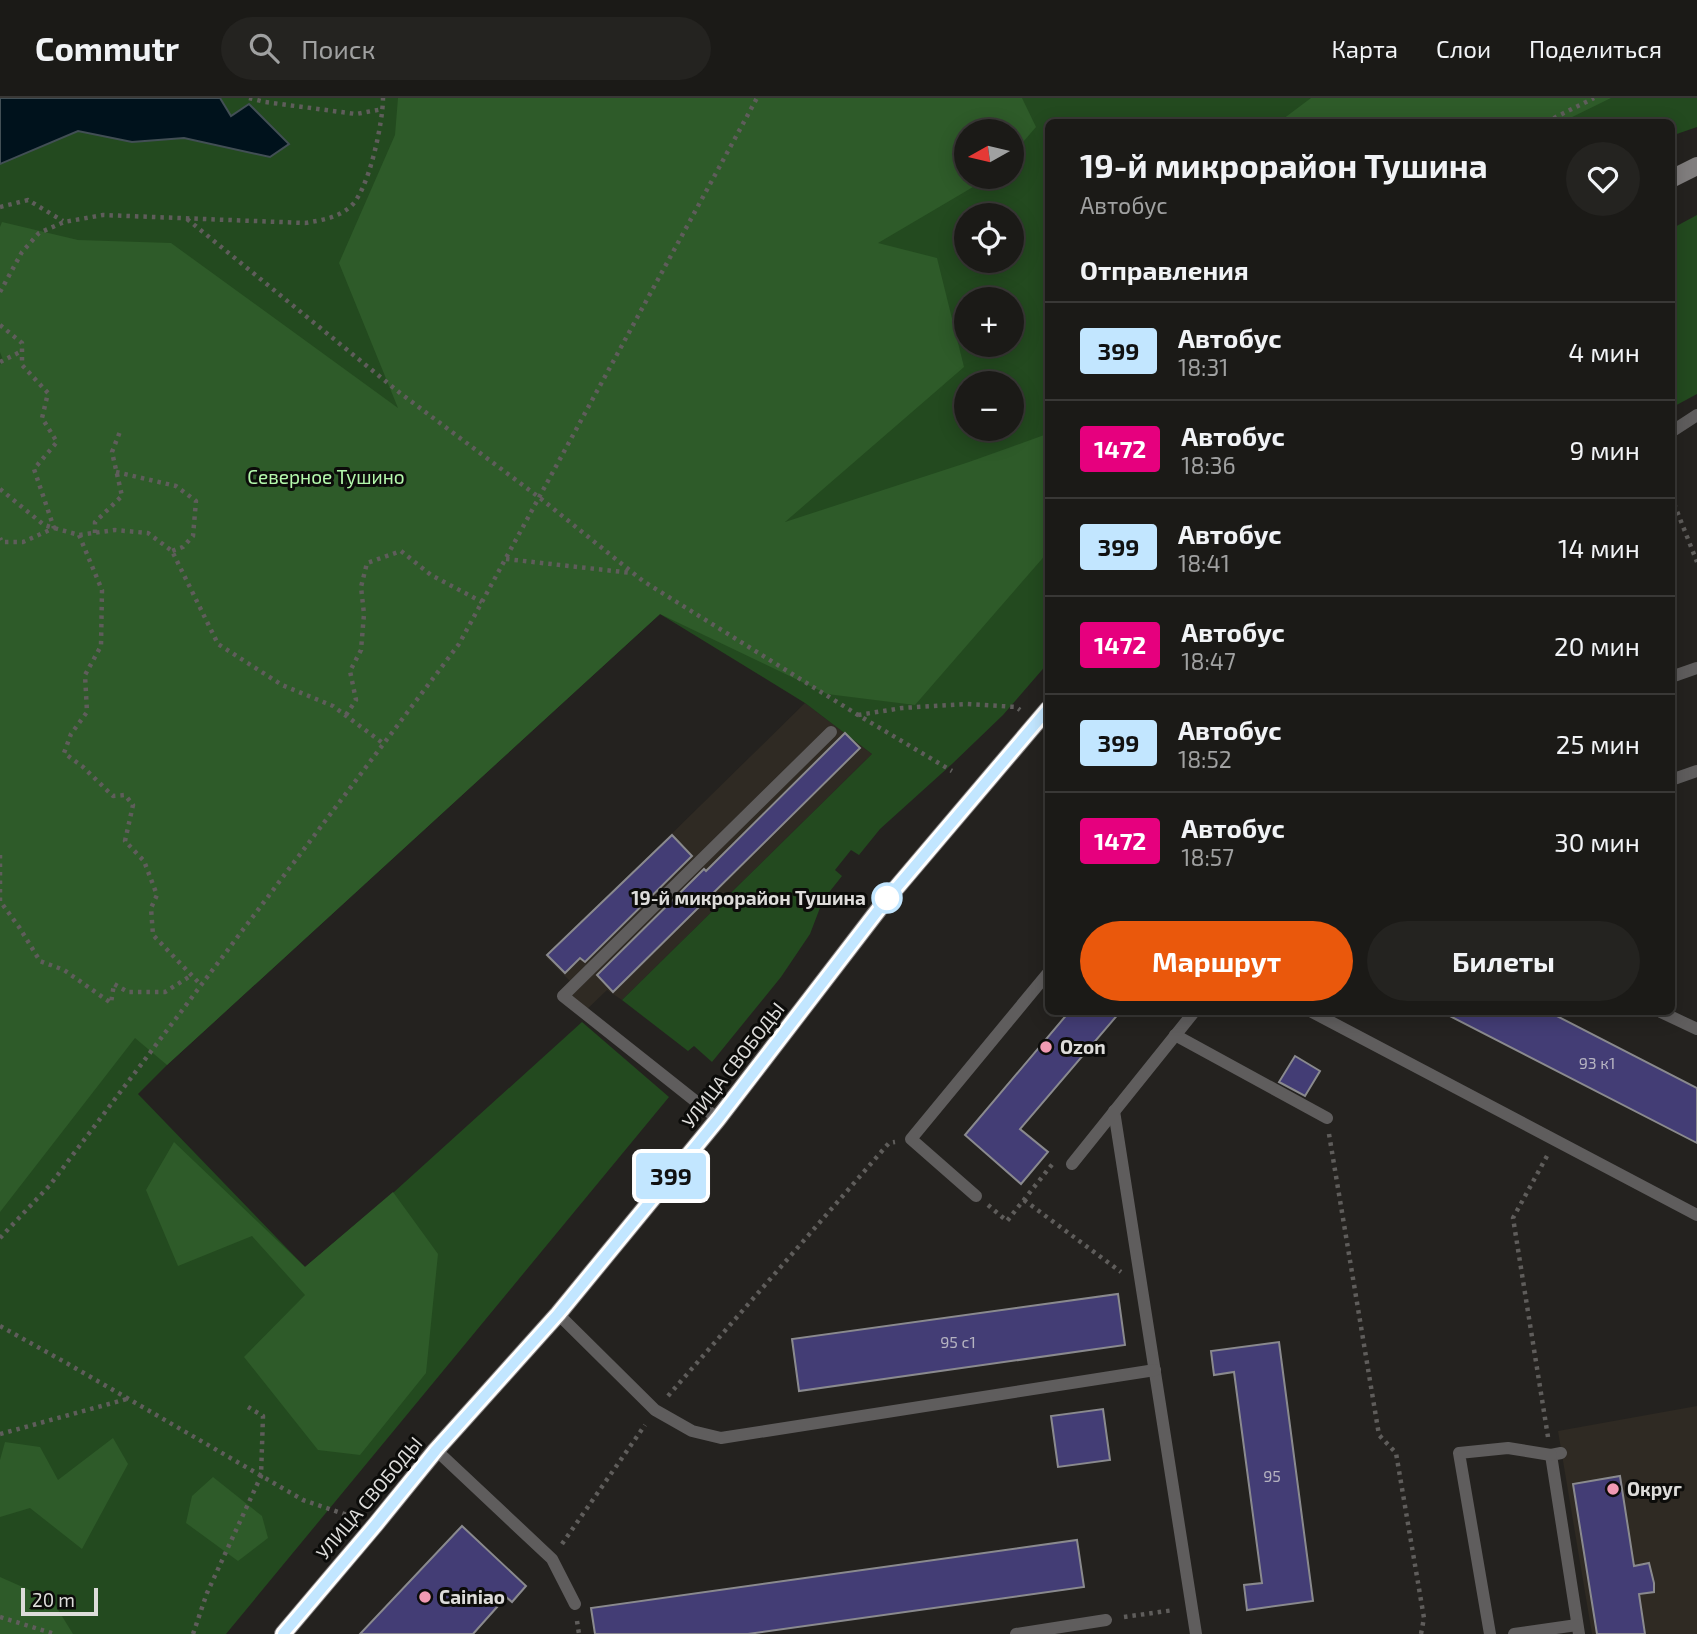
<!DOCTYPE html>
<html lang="ru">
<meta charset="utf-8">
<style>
:root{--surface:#1b1a17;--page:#242320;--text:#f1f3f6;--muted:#a0a1a1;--line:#393836;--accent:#ea580c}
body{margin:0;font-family:"Exo 2",sans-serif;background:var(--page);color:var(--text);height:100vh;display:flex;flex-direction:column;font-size:26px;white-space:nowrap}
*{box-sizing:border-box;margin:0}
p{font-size:23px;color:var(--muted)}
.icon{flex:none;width:38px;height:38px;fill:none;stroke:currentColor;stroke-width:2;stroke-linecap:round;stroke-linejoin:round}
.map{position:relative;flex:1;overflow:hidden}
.details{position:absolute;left:1045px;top:21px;width:630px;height:896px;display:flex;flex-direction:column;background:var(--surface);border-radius:10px;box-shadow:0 4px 18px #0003,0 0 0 2px var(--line)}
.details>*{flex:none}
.badge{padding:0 14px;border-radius:5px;font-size:24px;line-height:46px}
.needle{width:46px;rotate:262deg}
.tools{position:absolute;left:954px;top:21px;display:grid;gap:14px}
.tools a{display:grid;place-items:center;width:70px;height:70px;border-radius:50%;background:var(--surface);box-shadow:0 4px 18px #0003,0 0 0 2px var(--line);font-size:35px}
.scale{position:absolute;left:21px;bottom:18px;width:77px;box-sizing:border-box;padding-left:7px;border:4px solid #dddcda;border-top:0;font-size:19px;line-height:24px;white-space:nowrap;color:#dddcda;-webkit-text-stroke:5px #0c0c0a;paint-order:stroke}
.map>.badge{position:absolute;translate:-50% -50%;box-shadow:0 0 0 4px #fff}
h2{padding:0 35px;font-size:26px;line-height:63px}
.round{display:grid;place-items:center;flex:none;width:74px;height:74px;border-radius:37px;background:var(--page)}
.head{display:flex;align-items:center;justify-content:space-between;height:119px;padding:0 35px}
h1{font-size:33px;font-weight:700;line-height:52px}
.cta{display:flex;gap:14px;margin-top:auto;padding:14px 35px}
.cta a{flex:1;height:80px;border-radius:42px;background:var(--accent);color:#fff;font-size:28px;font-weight:700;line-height:80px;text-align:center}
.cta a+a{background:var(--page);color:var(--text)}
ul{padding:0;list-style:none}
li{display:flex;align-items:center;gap:21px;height:98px;padding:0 35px;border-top:2px solid var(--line)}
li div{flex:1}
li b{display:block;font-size:26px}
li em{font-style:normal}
li .badge{min-width:77px;font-weight:700;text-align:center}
header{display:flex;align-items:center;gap:42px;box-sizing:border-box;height:98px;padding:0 35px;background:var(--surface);border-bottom:2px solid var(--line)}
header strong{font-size:33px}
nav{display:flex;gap:38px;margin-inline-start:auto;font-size:24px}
.search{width:490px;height:63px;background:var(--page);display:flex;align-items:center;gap:18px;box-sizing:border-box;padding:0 24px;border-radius:38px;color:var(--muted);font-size:26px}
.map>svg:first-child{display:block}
</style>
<header>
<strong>Commutr</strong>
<div class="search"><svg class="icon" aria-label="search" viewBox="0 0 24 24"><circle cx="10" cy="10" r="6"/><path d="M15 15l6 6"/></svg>Поиск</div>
<nav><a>Карта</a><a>Слои</a><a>Поделиться</a></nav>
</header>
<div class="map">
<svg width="1697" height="1536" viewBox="0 0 1697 1536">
<rect width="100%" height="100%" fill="#24221f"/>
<g fill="#2f2a23">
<path d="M805 605 872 656 622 902 607 892 581 917 562 896 570 883 546 859Z"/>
<path d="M1697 1308V1536H1592L1558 1333Z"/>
</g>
<g fill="#234a1f" fill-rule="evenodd">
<path d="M220 0H1697V29L1671 38V24H1048V565L1003 617 952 666 880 731 859 757 851 752 835 772 842 778 823 802 810 836 781 879 712 964 694 948 688 953 622 902 872 656 805 605 660 516 167 967 138 996 305 1169 394 1094 582 924 669 999 226 1536H0V66L78 33 132 44 184 40 270 59 231 18ZM966 33H1012V79H966ZM966 117H1012V163H966ZM966 201H1012V247H966ZM966 285H1012V331H966Z"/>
<path d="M1697 117V296L1671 310V131Z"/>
</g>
<g fill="#2e5b29">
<path d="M398 0H1022L1036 29 1012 57V33H966V79H990L878 145 937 160 964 269 785 424 969 364 1047 336 1048 454 915 607 827 596 660 516 167 967 135 940 0 1114V267L3 262 0 254V129L2 124 78 142 171 145 398 310 339 165 395 37Z"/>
<path d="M1311 0H1611L1562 24H1279Z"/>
<path d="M174 1044 305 1169 393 1094 438 1156 426 1275 360 1357 318 1352 244 1259 305 1197 252 1138 178 1168 146 1092Z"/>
<path d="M113 1340 128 1366 82 1451 30 1410 0 1419V1362L5 1344 40 1349 58 1382Z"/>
<path d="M213 1379 262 1418 268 1440 238 1463 186 1425 192 1398Z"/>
<path d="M0 1479 52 1502 73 1536H0Z"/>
</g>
<path fill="#00121c" stroke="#424f55" stroke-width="2" d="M0 0H220L231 18 249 6 289 46 270 59 184 40 132 44 78 33 0 66Z"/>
<g fill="#433d75" stroke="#8a8a8e" stroke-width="2">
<path d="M845 635 860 650 613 894 597 877 704 771 706 773Z"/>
<path d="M672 737 692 758 585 864 580 860 565 875 547 857Z"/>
<path d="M1069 914H1120L1020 1031 1048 1054 1021 1086 965 1037Z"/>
<path d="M1442 914H1549L1697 990V1045Z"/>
<path d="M1295 958 1320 973 1305 998 1279 984Z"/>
<path d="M1118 1196 1125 1247 799 1293 792 1241Z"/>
<path d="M1279 1244 1313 1503 1247 1512 1244 1487 1262 1485 1234 1274 1214 1277 1211 1253Z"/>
<path d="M1103 1311 1110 1362 1058 1369 1051 1318Z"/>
<path d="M1620 1378 1634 1468 1649 1465 1654 1485V1494L1639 1496 1645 1536H1597L1573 1386Z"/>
<path d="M462 1428 526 1488 512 1504 506 1499 473 1536H360Z"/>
<path d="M1077 1442 1084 1489 748 1536H595L591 1510Z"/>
</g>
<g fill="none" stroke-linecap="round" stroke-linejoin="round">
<g stroke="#5f5d5b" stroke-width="4.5" stroke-dasharray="3.5 5" stroke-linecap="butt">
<path d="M249 0 265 4 356 16 383 11"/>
<path d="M1546 24 1594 0"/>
<path d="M0 109 28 102 63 123"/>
<path d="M187 121 400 295 540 400 643 483 858 617 952 673"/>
<path d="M0 194 22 154 39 135 64 124 103 117 305 125C322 122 337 120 350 109 369 93 383 24 383 0"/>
<path d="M0 227 22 245V267L48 295 42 320 57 344 34 371 54 430 23 444H2L0 440"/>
<path d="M0 264 22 253"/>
<path d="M116 374 176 388 196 403 193 438 183 449 172 453"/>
<path d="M0 391 44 427 54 430 79 437 115 432 148 435 172 453 218 546 282 587 333 608 384 646"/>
<path d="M1671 398 1697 464"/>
<path d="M95 435V424L122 398 112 354 121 331"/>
<path d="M79 437 102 492 101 548 85 577 87 614 71 636 64 655 82 668 113 698 125 697 133 707 125 743 144 763 157 797 151 810 153 837 201 887"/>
<path d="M506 461 632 475"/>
<path d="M346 617 356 602 350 573 361 552 364 516 361 489 367 465 401 453 431 477 482 504"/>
<path d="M858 617 902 610 967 606 1016 609 1020 612"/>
<path d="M0 757V803L19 829 40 863 64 872 111 905 114 886 128 894H165L192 877"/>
<path d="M1329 1036 1379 1337 1396 1355 1424 1520 1421 1536"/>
<path d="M1547 1058 1513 1120 1548 1339"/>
<path d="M1024 1102 1121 1174"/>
<path d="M988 1107 1007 1123 1054 1064"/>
<path d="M0 1140 50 1087 459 546 757 0"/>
<path d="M0 1228 70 1267 303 1402 356 1420"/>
<path d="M668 1298 889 1045 895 1044"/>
<path d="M0 1336 127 1301"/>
<path d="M562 1446 645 1327"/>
<path d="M0 1519 55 1536"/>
<path d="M1124 1519 1174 1512"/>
<path d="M577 1523 579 1536"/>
<path d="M193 1536 207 1495 261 1378 263 1318 248 1309"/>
</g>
<g stroke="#5f5d5d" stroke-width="12">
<path d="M1671 334 1697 317"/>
<path d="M1671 579 1697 570"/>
<path d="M1671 682 1697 673"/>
<path d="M1312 914 1697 1117"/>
<path d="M1661 914 1697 931"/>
<path d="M1175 937 1327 1020"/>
<path d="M1114 1013 1196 1536"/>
<path d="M718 1021 563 898 831 634"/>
<path d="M1072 1066 1194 914"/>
<path d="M976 1098 911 1041 1048 875"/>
<path d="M558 1216 655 1312 692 1333 721 1340 1155 1272"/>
<path d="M436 1352 552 1461 575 1506"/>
<path d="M1561 1355 1551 1357 1579 1536"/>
<path d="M1016 1536 1106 1522"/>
<path d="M1490 1536 1459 1355 1508 1350 1551 1357"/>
<path d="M1514 1536 1577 1527"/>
</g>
<g stroke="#817e7e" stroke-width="18">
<path d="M1671 81 1697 68"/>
<path d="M283 1536 376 1426 436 1352 558 1216 718 1021 886 802 1048 611"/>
</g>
</g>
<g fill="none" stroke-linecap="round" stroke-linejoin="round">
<g stroke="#fff" stroke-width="16">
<path id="line" d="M283 1536 376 1426 436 1352 558 1216 718 1021 886 802 1048 611"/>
</g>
<use href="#line" stroke="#c2e6ff" stroke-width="10"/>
</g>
<circle fill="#fff" stroke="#c2e6ff" stroke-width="3.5" cx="887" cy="800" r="14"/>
<g fill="#f19ab3" stroke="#0c0c0a" stroke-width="2.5">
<circle cx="1046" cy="949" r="7"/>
<circle cx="1613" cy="1391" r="7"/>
<circle cx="425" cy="1499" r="7"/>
</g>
<g text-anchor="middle" stroke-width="6" stroke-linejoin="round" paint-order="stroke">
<g font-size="16" fill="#b6b4c1">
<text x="1597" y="971">93 к1</text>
<text x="958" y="1250">95 с1</text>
<text x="1272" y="1384">95</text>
</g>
<g font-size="19" fill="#b5faad" stroke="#0c0c0a">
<text x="326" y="386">Северное Тушино</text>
</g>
<g font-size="19" font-weight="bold" fill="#dddcda" stroke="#0c0c0a" text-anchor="end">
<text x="866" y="807">19-й микрорайон Тушина</text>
</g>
<g font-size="19" font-weight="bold" fill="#dddcda" stroke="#0c0c0a" text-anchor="start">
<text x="1060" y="956">Ozon</text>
<text x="1627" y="1398">Округ</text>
<text x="439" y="1506">Cainiao</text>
</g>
<g font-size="19" fill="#dddcda" stroke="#0c0c0a">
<text transform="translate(733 967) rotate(-52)" y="7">УЛИЦА СВОБОДЫ</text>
<text transform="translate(369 1400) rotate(-50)" y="7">УЛИЦА СВОБОДЫ</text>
</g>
</g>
</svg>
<div class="tools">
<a><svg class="needle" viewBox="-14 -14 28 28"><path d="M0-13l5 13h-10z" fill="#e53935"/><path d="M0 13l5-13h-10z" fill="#a0a1a1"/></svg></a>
<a><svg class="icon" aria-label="locate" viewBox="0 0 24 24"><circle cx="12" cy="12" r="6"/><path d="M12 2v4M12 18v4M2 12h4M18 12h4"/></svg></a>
<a>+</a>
<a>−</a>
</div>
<div class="scale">20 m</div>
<b class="badge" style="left:671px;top:1078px;background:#c2e6ff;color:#111">399</b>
<section class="details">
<div class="head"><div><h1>19-й микрорайон Тушина</h1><p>Автобус</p></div><a class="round"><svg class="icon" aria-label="heart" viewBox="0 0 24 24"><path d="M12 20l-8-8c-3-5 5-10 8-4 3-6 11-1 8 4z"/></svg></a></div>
<h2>Отправления</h2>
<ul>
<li><span class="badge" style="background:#c2e6ff;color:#111">399</span><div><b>Автобус</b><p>18:31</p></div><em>4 мин</em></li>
<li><span class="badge" style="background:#e6007e;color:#fff">1472</span><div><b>Автобус</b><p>18:36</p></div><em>9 мин</em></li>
<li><span class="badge" style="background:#c2e6ff;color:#111">399</span><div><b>Автобус</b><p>18:41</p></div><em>14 мин</em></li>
<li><span class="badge" style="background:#e6007e;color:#fff">1472</span><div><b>Автобус</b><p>18:47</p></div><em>20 мин</em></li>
<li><span class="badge" style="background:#c2e6ff;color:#111">399</span><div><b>Автобус</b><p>18:52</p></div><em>25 мин</em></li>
<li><span class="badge" style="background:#e6007e;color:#fff">1472</span><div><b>Автобус</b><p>18:57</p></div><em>30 мин</em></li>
</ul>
<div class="cta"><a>Маршрут</a><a>Билеты</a></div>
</section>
</div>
